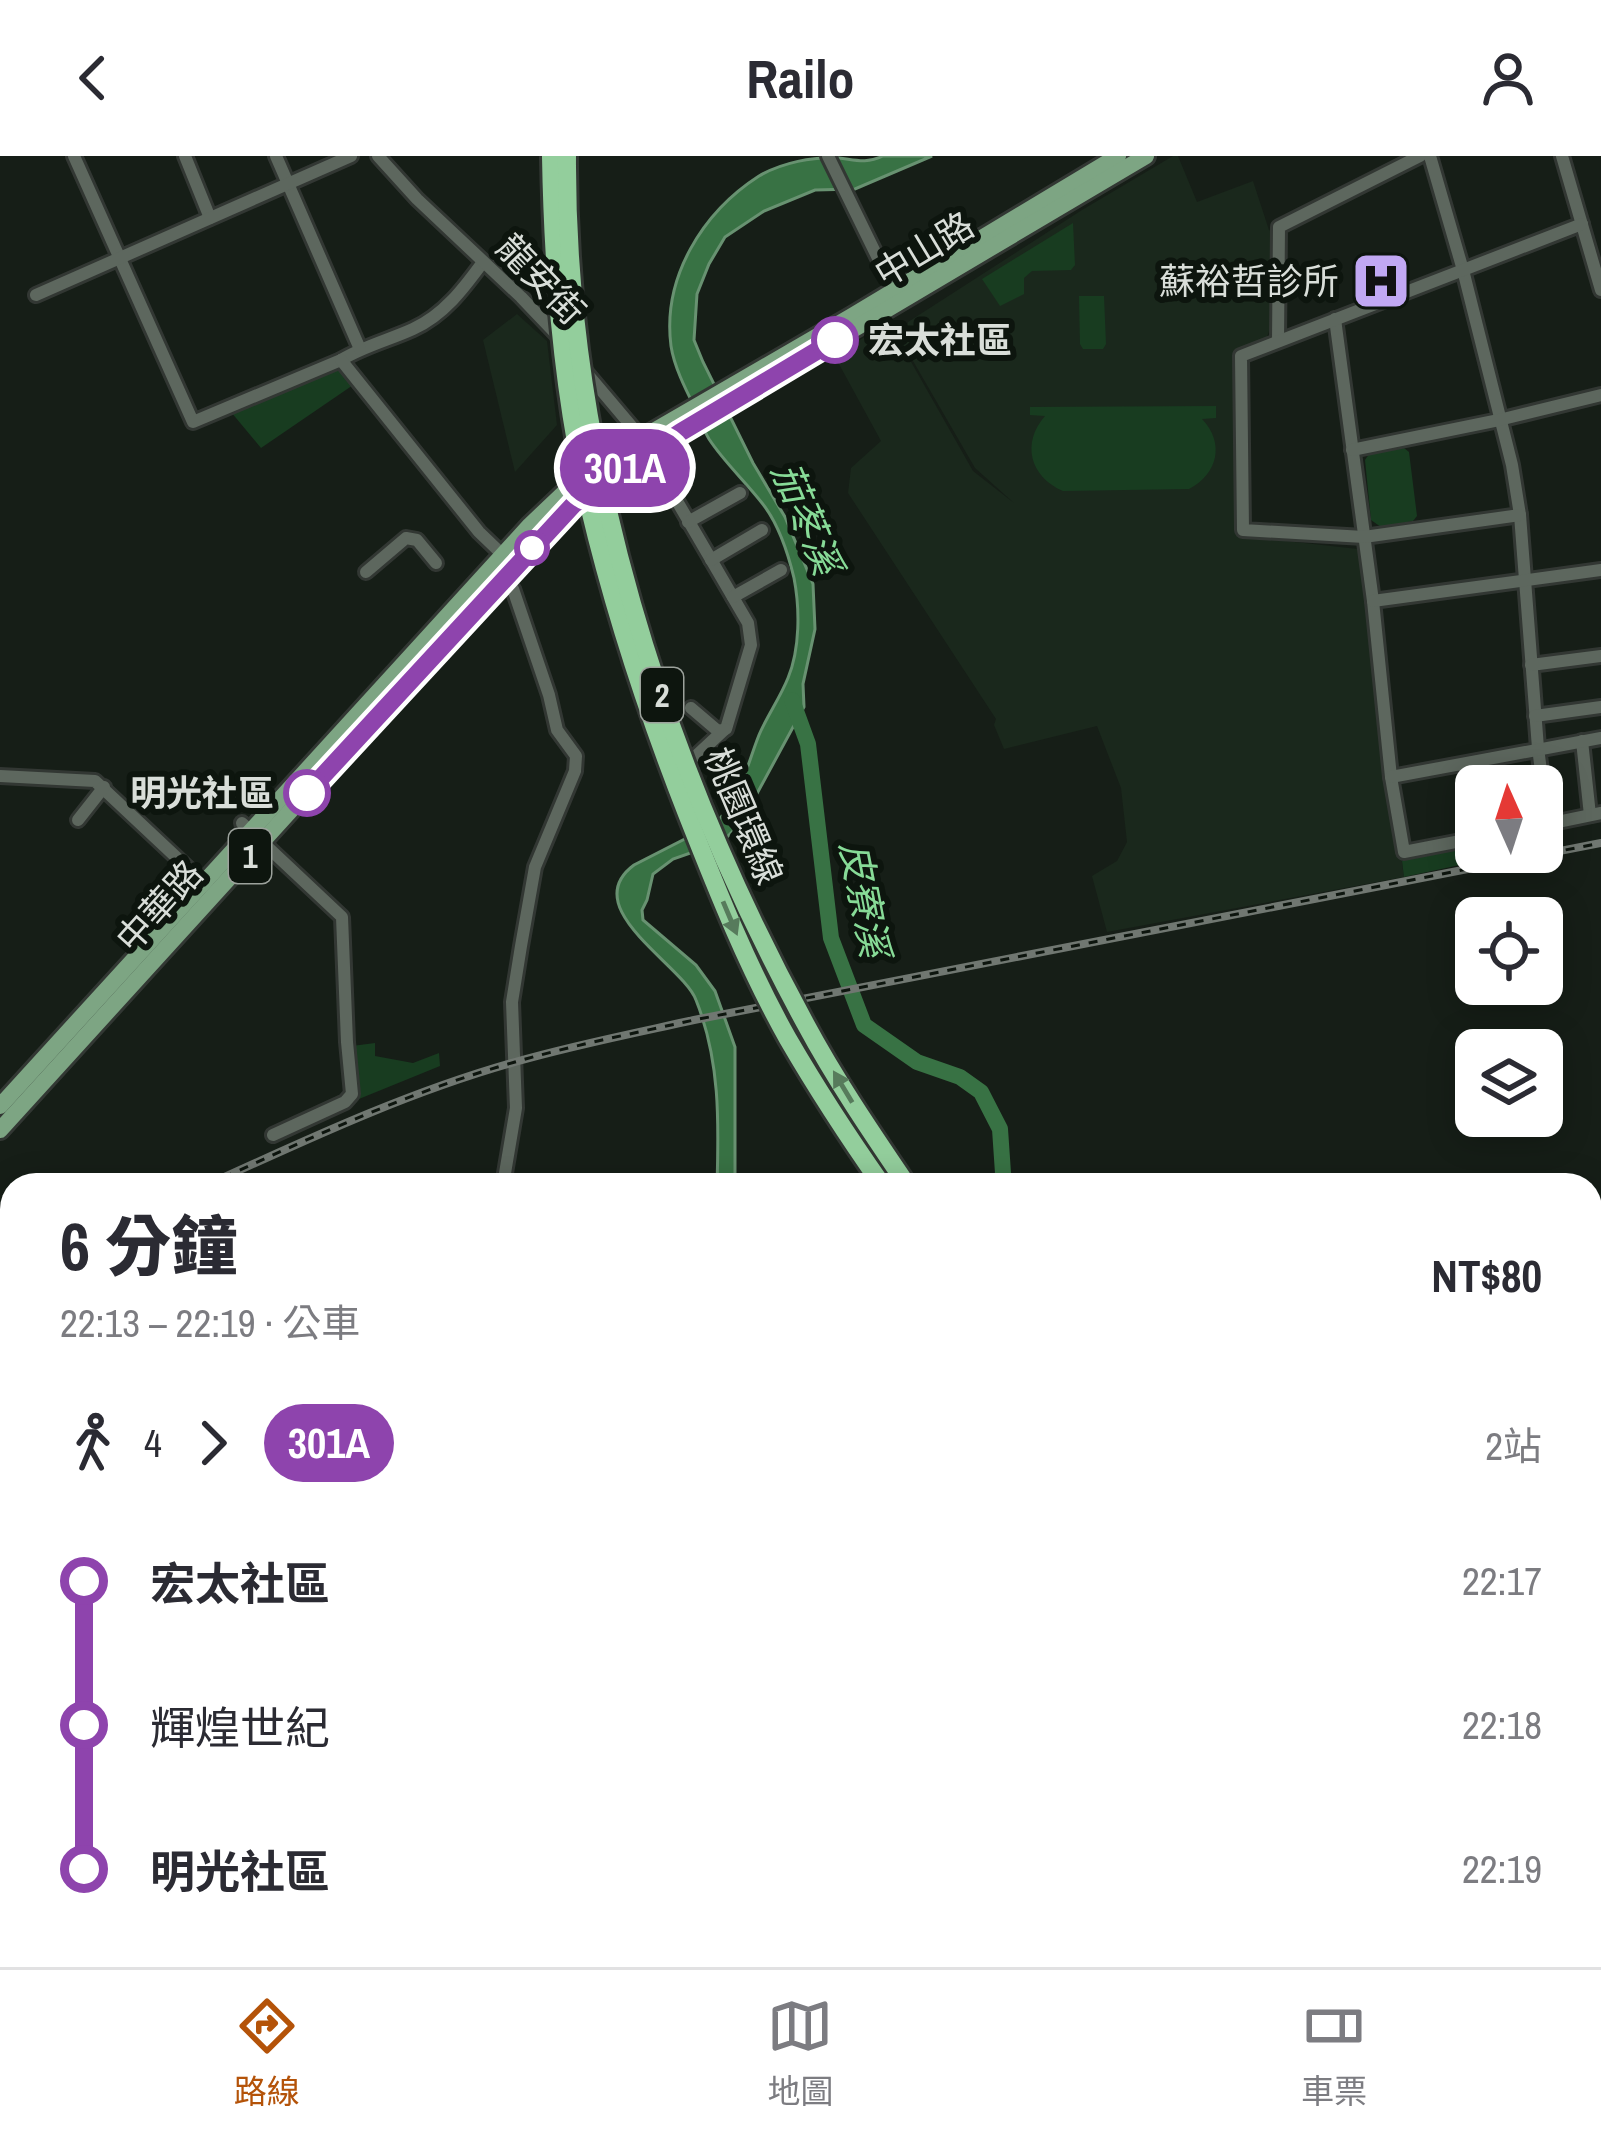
<!DOCTYPE html>
<html lang="zh-TW">
<meta charset="utf-8">
<style>
:root{--surface:#fff;--page:#f7f7f7;--text:#2b2b33;--muted:#7c7c81;--line:#e1e1e2;--accent:#b45309}
body{margin:0;font-family:"Archivo Narrow","Noto Sans TC",sans-serif;background:var(--page);color:var(--text);height:100vh;display:flex;flex-direction:column;font-size:45px;white-space:nowrap}
*{box-sizing:border-box;margin:0}
p{font-size:39px;color:var(--muted)}
.icon{flex:none;width:66px;height:66px;fill:none;stroke:currentColor;stroke-width:2;stroke-linecap:round;stroke-linejoin:round}
.map{position:relative;flex:1;overflow:hidden}
.sheet{position:absolute;left:0px;top:1017px;width:1602px;height:795px;display:flex;flex-direction:column;background:var(--surface);border-radius:36px 36px 0 0;box-shadow:0 6px 30px #0003}
.sheet>*{flex:none}
.badge{padding:0 24px;border-radius:39px;font-size:42px;line-height:78px}
.needle{width:78px;rotate:357deg}
.controls{position:absolute;left:1455px;top:609px;display:grid;gap:24px}
.controls a{display:grid;place-items:center;width:108px;height:108px;border-radius:18px;background:var(--surface);box-shadow:0 6px 30px #0003;font-size:60px}
.map>.badge{position:absolute;translate:-50% -50%;box-shadow:0 0 0 6px #fff}
.legs{display:flex;align-items:center;gap:18px;height:132px;padding:0 60px;font-size:39px}
.legs p{margin-inline-start:auto}
.head{display:flex;align-items:center;justify-content:space-between;height:204px;padding:0 60px}
h1{font-size:66px;font-weight:800;line-height:90px}
ul{padding:0 60px;list-style:none}
li{display:flex;align-items:center;gap:42px;height:144px;font-size:45px}
li i{display:grid;place-items:center;width:18px;height:100%;margin:0 15px;background:currentColor}
li i::after{content:'';width:30px;height:30px;margin:-15px;border:9px solid;border-radius:50%;background:var(--surface)}
li p{margin-inline-start:auto}
li:first-child i{background:linear-gradient(#0000 50%,currentColor 0)}
li:last-child i{background:linear-gradient(currentColor 50%,#0000 0)}
header{display:flex;justify-content:space-between;align-items:center;height:156px;padding:0 60px;background:var(--surface);font-size:54px;font-weight:800}
.tabs{display:flex;justify-content:space-around;align-items:center;height:168px;border-top:3px solid var(--line);background:var(--surface);font-size:33px;color:var(--muted)}
.tabs a{display:grid;justify-items:center;gap:6px}
.tabs .active{color:var(--accent)}
.map>svg:first-child{display:block}
</style>
<header><svg class="icon" aria-label="back" viewBox="0 0 24 24"><path d="M15 5l-7 7 7 7"/></svg>Railo<svg class="icon" aria-label="person" viewBox="0 0 24 24"><circle cx="12" cy="8" r="4"/><path d="M4 21q1-7 8-7t8 7"/></svg></header>
<div class="map">
<svg width="1601" height="1811" viewBox="0 0 1601 1811">
<rect width="100%" height="100%" fill="#161e17"/>
<g fill="#1a281c">
<path d="M1173 0H1178L1197 46 1253 25 1269 74 1276 75 1273 163 1265 187 1239 192 1233 204 1241 380 1358 393 1404 721 1107 776 1092 720 1117 705 1127 686 1121 632 1097 570 1004 593 994 569 996 563 848 337 851 312 881 285 834 199 889 167 973 315 1014 347 975 312 902 186 908 166 1082 54Z"/>
<path d="M517 158 547 185 557 269 515 316 483 184Z"/>
</g>
<g fill="#183c20">
<path d="M1073 67 1075 109 1071 114 1032 115 1024 122V138L1000 150 982 123Z"/>
<path d="M1079 140H1104L1106 188 1103 193H1083L1080 188Z"/>
<path d="M341 204 359 225 261 292 226 250Z"/>
<path d="M1216 250V262L1202 263C1225 287 1218 318 1189 333L1063 335C1030 321 1021 287 1045 260L1030 259V251Z"/>
<path d="M1404 292 1409 296 1417 360 1413 365 1381 371 1371 364 1365 304 1369 298Z"/>
<path d="M1476 690V696H1520L1404 721 1402 705Z"/>
<path d="M375 887V900L413 907 439 897 440 910 354 945 352 890Z"/>
<path d="M658 1800H739V1811H656Z"/>
<path d="M952 1800H1226L1228 1811H949Z"/>
</g>
<g fill="#387244" stroke="#689271" stroke-width="3">
<path d="M883 0H932L855 33 815 34 764 55 725 81 709 108 697 138 694 184 703 206 753 307 785 361 813 428 815 473 803 528 804 551 741 667 722 686 673 703 653 718 647 744 642 754 643 764 696 809 715 835 735 891V1029H717C719 965 720 904 696 844 683 809 576 752 634 709L714 668C740 646 747 609 759 579 767 560 780 542 788 522 800 493 800 453 794 422 788 397 778 367 762 347 745 325 724 306 709 283 703 273 699 261 694 250 685 232 674 210 671 190 662 121 703 56 759 20 781 7 814 0 839 2 856 4 866 8 883 0Z"/>
<path d="M12 1496V1644L0 1627V1507Z"/>
<path d="M99 1800H213L209 1811H99Z"/>
</g>
<g fill="none" stroke-linecap="round" stroke-linejoin="round">
<path stroke="#689271" stroke-width="3" d="M1590 1561 1601 1527"/>
<g stroke="#387244" stroke-width="16">
<path d="M792 544 808 588 831 782 864 869 917 906 960 921 981 936 1000 973 1003 1017 1000 1029"/>
<path d="M1237 1800 1238 1811"/>
</g>
<g stroke="#323733" stroke-width="18">
<g id="minor">
<path d="M74 0 193 266 341 204C364 190 389 184 413 173 444 159 464 132 483 106"/>
<path d="M185 0 210 62"/>
<path d="M276 0 360 193"/>
<path d="M378 0 417 43 521 141 561 183"/>
<path d="M828 0 896 139"/>
<path d="M1430 0 1463 114 1512 309 1520 359 1538 592 1548 668"/>
<path d="M1562 0 1601 134"/>
<path d="M36 139 351 0"/>
<path d="M1335 163 1373 445 1391 621 1404 696 1476 682"/>
<path d="M1278 185 1279 71 1420 0"/>
<path d="M341 204 479 376 505 401"/>
<path d="M584 214 644 285"/>
<path d="M1352 294 1499 264 1601 239"/>
<path d="M649 297 748 467 751 489 726 573 718 575 691 552"/>
<path d="M1520 359 1364 381 1243 374 1241 200 1582 68"/>
<path d="M688 366 740 337"/>
<path d="M711 404 762 374"/>
<path d="M366 416 406 382 417 384 436 407"/>
<path d="M497 424 513 433 549 539 557 574 576 600 575 615 535 711 521 790 512 846 516 952 503 1029"/>
<path d="M733 441 781 414"/>
<path d="M1373 445 1601 414"/>
<path d="M1531 509 1601 500"/>
<path d="M1535 560 1601 551"/>
<path d="M1582 585 1590 659"/>
<path d="M696 600 725 573"/>
<path d="M0 620 95 625 208 731"/>
<path d="M1391 621 1601 582"/>
<path d="M78 664 104 631"/>
<path d="M242 667 342 761 347 886 352 938 345 946 273 979"/>
<path d="M1543 669 1601 657"/>
<path d="M1590 1089 1601 1099"/>
<path d="M1595 1211 1601 1156"/>
<path d="M0 1389 12 1390"/>
<path d="M0 1487 12 1477"/>
<path d="M281 1800 283 1811"/>
</g>
</g>
<g stroke="#323733" stroke-width="22">
<g id="major">
<path d="M0 950 530 369 590 312 852 160 1118 0"/>
<path d="M0 974 474 453 574 348 628 310 736 243 1146 0"/>
</g>
</g>
<g stroke="#323733" stroke-width="24">
<g id="highway">
<path d="M1590 1625 1601 1630"/>
<path d="M1590 1644 1601 1650"/>
</g>
</g>
<use href="#minor" stroke="#5d675e" stroke-width="12"/>
<use href="#major" stroke="#7da583" stroke-width="16"/>
<use href="#highway" stroke="#93ce9c" stroke-width="18"/>
<g stroke="#707771" stroke-width="8">
<g id="rail">
<path d="M207 1029C308 983 408 936 515 906 574 889 635 877 694 864L1601 687"/>
<path d="M0 1128 12 1122"/>
</g>
</g>
<use href="#rail" stroke="#0d150e" stroke-width="3" stroke-dasharray="9" stroke-linecap="butt"/>
<g stroke="#323733" stroke-width="24" stroke-linecap="butt">
<g id="highway-bridge">
<path d="M551 0C553 114 562 233 588 345 613 452 647 556 687 658 717 734 748 812 788 883 817 933 849 982 882 1029"/>
<path d="M567 0C565 299 663 606 805 867 835 923 871 976 907 1029"/>
</g>
</g>
<use href="#highway-bridge" stroke="#93ce9c" stroke-width="18"/>
</g>
<defs><path id="oneway-solid" d="M-6-.8H1V-3.2L6.5 0L1 3.2V.8H-6Z" transform="scale(3)"/></defs>
<g fill="#577b5c">
<use href="#oneway-solid" transform="translate(730 762) rotate(67)"/>
<use href="#oneway-solid" transform="translate(843 931) rotate(-121)"/>
</g>
<g fill="none" stroke-linecap="round" stroke-linejoin="round">
<g stroke="#fff" stroke-width="27">
<path id="line-1" d="M307 637 574 348 681 276 835 184"/>
</g>
<use href="#line-1" stroke="#8e44ad" stroke-width="18"/>
</g>
<defs>
<g id="hospital-square" transform="scale(3)"><rect x="-9" y="-9" width="18" height="18" rx="4" fill="#c1a8f3" stroke="#0d150e"/><path d="M-5-5h3v3.5h4V-5h3V5h-3V1.5h-4V5h-3Z" fill="#111"/></g>
</defs>
<g fill-rule="evenodd">
<use href="#hospital-square" x="1381" y="125"/>
</g>
<g fill="#fff" stroke="#8e44ad" stroke-width="6">
<circle cx="835" cy="184" r="21"/>
<circle cx="532" cy="392" r="15"/>
<circle cx="307" cy="637" r="21"/>
</g>
<g text-anchor="middle" stroke-width="12" stroke-linejoin="round" paint-order="stroke">
<g fill="#0d150e" stroke="#9ca29c" stroke-width="3">
<rect x="641" y="512" width="42" height="54" rx="9"/>
<rect x="229" y="673" width="42" height="54" rx="9"/>
</g>
<g font-size="33" font-weight="bold" fill="#d9ded9">
<text x="662" y="551">2</text>
<text x="250" y="712">1</text>
</g>
<g font-size="36" fill="#d9ded9" stroke="#0d150e">
<text transform="translate(924 93) rotate(-31)" y="13">中山路</text>
<text transform="translate(541 123) rotate(46)" y="13">龍安街</text>
<text transform="translate(744 660) rotate(67)" y="13">桃園環線</text>
<text transform="translate(159 750) rotate(-48)" y="13">中華路</text>
</g>
<g font-size="36" fill="#d9ded9" stroke="#0d150e" text-anchor="end">
<text x="1339" y="138">蘇裕哲診所</text>
</g>
<g font-size="36" font-weight="bold" fill="#d9ded9" stroke="#0d150e" text-anchor="start">
<text x="868" y="197">宏太社區</text>
<text x="274" y="650" text-anchor="end">明光社區</text>
</g>
<g font-size="39" font-style="italic" fill="#87db97" stroke="#0d150e">
<text transform="translate(807 362) rotate(67)" y="14">茄苳溪</text>
<text transform="translate(865 743) rotate(79)" y="14">皮寮溪</text>
</g>
</g>
</svg>
<div class="controls">
<a><svg class="needle" viewBox="-14 -14 28 28"><path d="M0-13l5 13h-10z" fill="#e53935"/><path d="M0 13l5-13h-10z" fill="#7c7c81"/></svg></a>
<a><svg class="icon" aria-label="locate" viewBox="0 0 24 24"><circle cx="12" cy="12" r="6"/><path d="M12 2v4M12 18v4M2 12h4M18 12h4"/></svg></a>
<a><svg class="icon" aria-label="layers" viewBox="0 0 24 24"><path d="M12 4l9 5-9 5-9-5zM3 14l9 5 9-5"/></svg></a>
</div>
<b class="badge" style="left:625px;top:312px;background:#8e44ad;color:#fff">301A</b>
<section class="sheet">
<div class="head"><div><h1>6 分鐘</h1><p>22:13 – 22:19 · 公車</p></div><b>NT$80</b></div>
<div class="legs"><svg class="icon" aria-label="walk" viewBox="0 0 24 24"><circle cx="13" cy="4" r="2"/><path d="M13 8l-2 6 4 7M11 14l-3 7M7 12l3-4h3l4 4"/></svg>4<svg class="icon" aria-label="forward" viewBox="0 0 24 24"><path d="M9 5l7 7-7 7"/></svg><b class="badge" style="background:#8e44ad;color:#fff">301A</b><p>2站</p></div>
<ul>
<li><i style="color:#8e44ad"></i><b>宏太社區</b><p>22:17</p></li>
<li><i style="color:#8e44ad"></i><span>輝煌世紀</span><p>22:18</p></li>
<li><i style="color:#8e44ad"></i><b>明光社區</b><p>22:19</p></li>
</ul>
</section>
</div>
<nav class="tabs">
<a class="active"><svg class="icon" aria-label="directions" viewBox="0 0 24 24"><path d="M12 3l9 9-9 9-9-9zM9 14v-3h6M13 9l2 2-2 2"/></svg>路線</a>
<a><svg class="icon" aria-label="map" viewBox="0 0 24 24"><path d="M3 6l6-2 6 2 6-2v14l-6 2-6-2-6 2zM9 4v14M15 6v14"/></svg>地圖</a>
<a><svg class="icon" aria-label="tickets" viewBox="0 0 24 24"><path d="M3 7h18v10H3zM15 7v10"/></svg>車票</a>
</nav>
